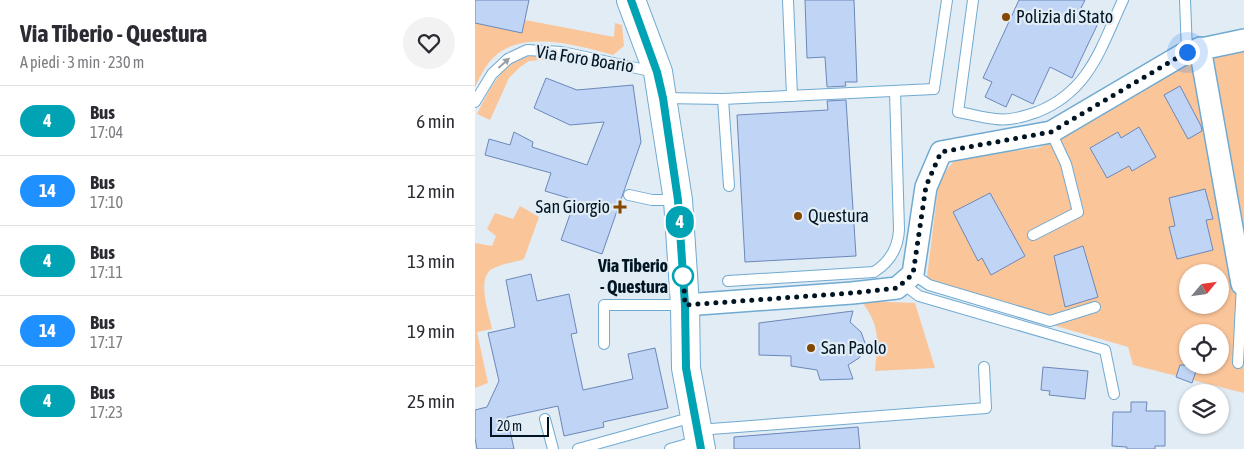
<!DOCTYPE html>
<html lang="it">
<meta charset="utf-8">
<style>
:root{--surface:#fff;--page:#f2f2f3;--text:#2b2b33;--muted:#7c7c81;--line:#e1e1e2}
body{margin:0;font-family:"Asap Condensed",sans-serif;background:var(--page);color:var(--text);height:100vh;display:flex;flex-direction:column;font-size:19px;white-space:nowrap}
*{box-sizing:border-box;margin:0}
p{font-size:16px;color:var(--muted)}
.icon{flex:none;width:28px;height:28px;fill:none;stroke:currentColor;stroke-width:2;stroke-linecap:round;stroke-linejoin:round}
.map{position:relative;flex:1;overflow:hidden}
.details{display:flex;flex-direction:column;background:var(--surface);width:475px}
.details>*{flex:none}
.badge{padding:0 10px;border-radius:16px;font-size:18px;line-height:32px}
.needle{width:32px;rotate:61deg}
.fabs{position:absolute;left:704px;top:264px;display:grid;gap:10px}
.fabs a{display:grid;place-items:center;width:50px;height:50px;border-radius:50%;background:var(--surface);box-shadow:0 1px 4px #0004;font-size:25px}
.scale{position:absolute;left:15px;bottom:12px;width:59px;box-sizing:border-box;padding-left:5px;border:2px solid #001523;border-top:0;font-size:14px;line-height:18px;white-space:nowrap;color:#001523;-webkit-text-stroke:4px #e1ecf5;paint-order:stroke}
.you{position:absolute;width:25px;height:25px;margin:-12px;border:4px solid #fff;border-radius:50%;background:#1a73e8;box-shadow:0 0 0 8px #1a73e833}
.map>.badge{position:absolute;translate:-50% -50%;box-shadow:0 0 0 2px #fff}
.round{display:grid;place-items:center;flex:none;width:52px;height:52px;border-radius:26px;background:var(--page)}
.overview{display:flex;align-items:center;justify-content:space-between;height:85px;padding:0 20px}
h1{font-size:24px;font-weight:700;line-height:38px}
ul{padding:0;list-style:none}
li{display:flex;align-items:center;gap:15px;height:70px;padding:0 20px;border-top:1px solid var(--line)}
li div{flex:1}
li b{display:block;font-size:19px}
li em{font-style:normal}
li .badge{min-width:55px;font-weight:700;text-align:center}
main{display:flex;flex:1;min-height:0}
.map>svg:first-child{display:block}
</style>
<main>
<section class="details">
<div class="overview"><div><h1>Via Tiberio - Questura</h1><p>A piedi · 3 min · 230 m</p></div><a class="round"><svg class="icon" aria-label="heart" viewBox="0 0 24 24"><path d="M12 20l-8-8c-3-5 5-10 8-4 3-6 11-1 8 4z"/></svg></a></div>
<ul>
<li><span class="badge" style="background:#00a3b4;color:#fff">4</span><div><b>Bus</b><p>17:04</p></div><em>6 min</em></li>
<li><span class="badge" style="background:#1e90ff;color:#fff">14</span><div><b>Bus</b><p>17:10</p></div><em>12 min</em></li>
<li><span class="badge" style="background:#00a3b4;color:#fff">4</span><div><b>Bus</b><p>17:11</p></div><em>13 min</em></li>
<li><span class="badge" style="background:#1e90ff;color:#fff">14</span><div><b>Bus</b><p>17:17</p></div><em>19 min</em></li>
<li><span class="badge" style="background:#00a3b4;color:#fff">4</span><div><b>Bus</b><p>17:23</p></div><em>25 min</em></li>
</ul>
</section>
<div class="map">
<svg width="769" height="449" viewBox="0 0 769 449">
<rect width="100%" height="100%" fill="#e1ecf5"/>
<g fill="#fbc59a" fill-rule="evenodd">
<path d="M50 20 139 37 140 23 147 25 149 46 138 55C104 46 48 29 19 57 11 64 5 77 0 87V23L47 33Z"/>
<path d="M769 48V393L658 365 653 347 448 287 452 277 464 180 478 162 494 156 563 148 595 133 643 102 714 64 739 54ZM712 272H745V305H712ZM712 332H745V365H712Z"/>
<path d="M53 56H70L81 59 54 61 45 67 34 78 15 120 2 114C10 98 22 73 38 62 42 60 48 58 53 56Z"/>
<path d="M45 206 64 217 49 259C40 262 28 264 19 268 0 276 14 313 17 329L2 332 13 383 0 388V243L17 246 21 236 12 229 20 213 38 219Z"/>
<path d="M386 301 440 303 460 368 400 371C403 342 406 326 386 301Z"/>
</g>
<g fill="#c0d4f5" stroke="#6a88ba">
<path d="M0 0H54L47 33 0 23Z"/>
<path d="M330 0H379L382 82H370L371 86 352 87 350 57 332 58Z"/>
<path d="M544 0H610L606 8 626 17 597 78 575 67 558 104 537 94 531 107 510 97 517 82 508 78Z"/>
<path d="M71 78 102 90 158 85 166 142 127 254 86 240 100 200 70 191 76 173 10 155 14 139 35 145 39 132 58 142 57 147 112 165 129 122 95 125 59 108Z"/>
<path d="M705 86 726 126 727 131 713 139 689 95Z"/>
<path d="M371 100 381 256 270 262 262 115 353 110 352 101Z"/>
<path d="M664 127 681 157 657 171 654 166 632 178 615 148 643 132 646 138Z"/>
<path d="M730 189 738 219 731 220 738 250 702 259 694 227 700 226 694 198Z"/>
<path d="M515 193 550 256 516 275 507 258 503 261 478 212Z"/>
<path d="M608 246 623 297 590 307 579 256Z"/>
<path d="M56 274 62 301 94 294 102 333 96 334 108 390 158 379 153 354 180 348 193 408 128 422 129 427 89 436 83 406 32 417 39 449H2L0 438V410L12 407 24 381 13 333 40 327 31 280Z"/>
<path d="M378 311 375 322 386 332 390 343 388 352 384 358 373 365 378 379 345 380 342 370 316 366V356L284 355V323Z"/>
<path d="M705 365H723L717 383 701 377Z"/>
<path d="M568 367 613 371 610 399 574 395 575 391 566 390Z"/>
<path d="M656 402H672L671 411H690V446H680V449H652V447L637 446 638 412H656Z"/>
<path d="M383 427 385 449H259V437Z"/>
</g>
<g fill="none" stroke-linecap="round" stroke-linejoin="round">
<g stroke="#70aad1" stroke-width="12">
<g id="service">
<path d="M313 0 317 96"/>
<path d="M498 0 483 112C496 114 508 118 521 119 535 121 550 116 562 112 615 91 626 47 648 0"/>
<path d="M710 0 712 52"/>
<path d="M188 98 248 99 459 89 472 0"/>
<path d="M248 99 254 186"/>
<path d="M0 102 17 74 33 59 52 50 87 52 180 72"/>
<path d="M154 195 177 200H202"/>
<path d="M558 235 603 212 591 164 576 132"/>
<path d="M438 274 454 285 575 321 620 307"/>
<path d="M253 281 399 272C415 262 423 249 424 230L420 91"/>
<path d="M428 284 444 296 630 350 639 394"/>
<path d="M129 344V305H209"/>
<path d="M763 363 767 284"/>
<path d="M70 419 78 449"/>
<path d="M223 430 511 408 509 367"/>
<path d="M103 449 218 417"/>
<path d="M195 449 223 441"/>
</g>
</g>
<g stroke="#70aad1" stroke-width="24">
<g id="minor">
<path d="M725 48 767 284"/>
<path d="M210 305 377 293 422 288 438 274 451 187 466 152 576 132 712 52 769 40"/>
</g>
</g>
<g stroke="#70aad1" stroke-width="30">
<path id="secondary" d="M156 0 183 72 187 98 203 200 210 305 211 368 226 449"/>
</g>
<use href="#service" stroke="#fff" stroke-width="10"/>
<use href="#minor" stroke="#fff" stroke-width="21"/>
<use href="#secondary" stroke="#fff" stroke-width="28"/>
</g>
<defs><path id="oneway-solid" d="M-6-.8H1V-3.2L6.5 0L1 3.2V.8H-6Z" transform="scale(1.25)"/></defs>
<use fill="#99a1a7" href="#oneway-solid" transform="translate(29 63) rotate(-42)"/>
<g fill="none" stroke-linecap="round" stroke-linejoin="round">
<g stroke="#fff" stroke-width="11">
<path id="line" d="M156 0 182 72 188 98 203 200 210 305 211 368 226 449"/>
</g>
<use href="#line" stroke="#00a3b4" stroke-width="8"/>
<path stroke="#001523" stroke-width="5" stroke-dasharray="0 9" d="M208 276V270L210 305 377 293 422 288 438 274 451 186 466 152 576 132 712 52"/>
</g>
<g fill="#834702" stroke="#e1ecf5" stroke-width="2">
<circle cx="531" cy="17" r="5"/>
<path d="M142.5 199.5h5v5h5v5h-5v5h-5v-5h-5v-5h5z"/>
<circle cx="323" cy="216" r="5"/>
<circle cx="336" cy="348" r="5"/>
</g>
<circle fill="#fff" stroke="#00a3b4" stroke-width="2.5" cx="208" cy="276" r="10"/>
<g text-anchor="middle" stroke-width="4.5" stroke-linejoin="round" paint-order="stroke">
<g font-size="18" fill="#001523" stroke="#e1ecf5" text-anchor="start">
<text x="541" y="23">Polizia di Stato</text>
<text x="135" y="213" text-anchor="end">San Giorgio</text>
<text x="333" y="222">Questura</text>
<text x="346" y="354">San Paolo</text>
</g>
<g font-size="18" fill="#001523" stroke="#e1ecf5">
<text transform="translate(110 59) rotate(9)" y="6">Via Foro Boario</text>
</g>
<g font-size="18" font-weight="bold" fill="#001523" stroke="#e1ecf5" text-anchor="end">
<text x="193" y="272">Via Tiberio<tspan x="193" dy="21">- Questura</tspan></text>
</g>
</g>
</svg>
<div class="fabs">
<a><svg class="needle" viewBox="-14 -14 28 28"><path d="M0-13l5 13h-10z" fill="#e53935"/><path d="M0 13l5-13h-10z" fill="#7c7c81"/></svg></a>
<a><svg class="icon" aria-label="locate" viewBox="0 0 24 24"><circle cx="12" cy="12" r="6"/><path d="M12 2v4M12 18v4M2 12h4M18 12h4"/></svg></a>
<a><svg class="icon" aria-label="layers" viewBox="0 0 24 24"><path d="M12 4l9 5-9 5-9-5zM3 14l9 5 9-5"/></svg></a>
</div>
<div class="scale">20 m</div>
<div class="you" style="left:712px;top:52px"></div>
<b class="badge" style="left:205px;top:222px;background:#00a3b4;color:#fff">4</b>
</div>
</main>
